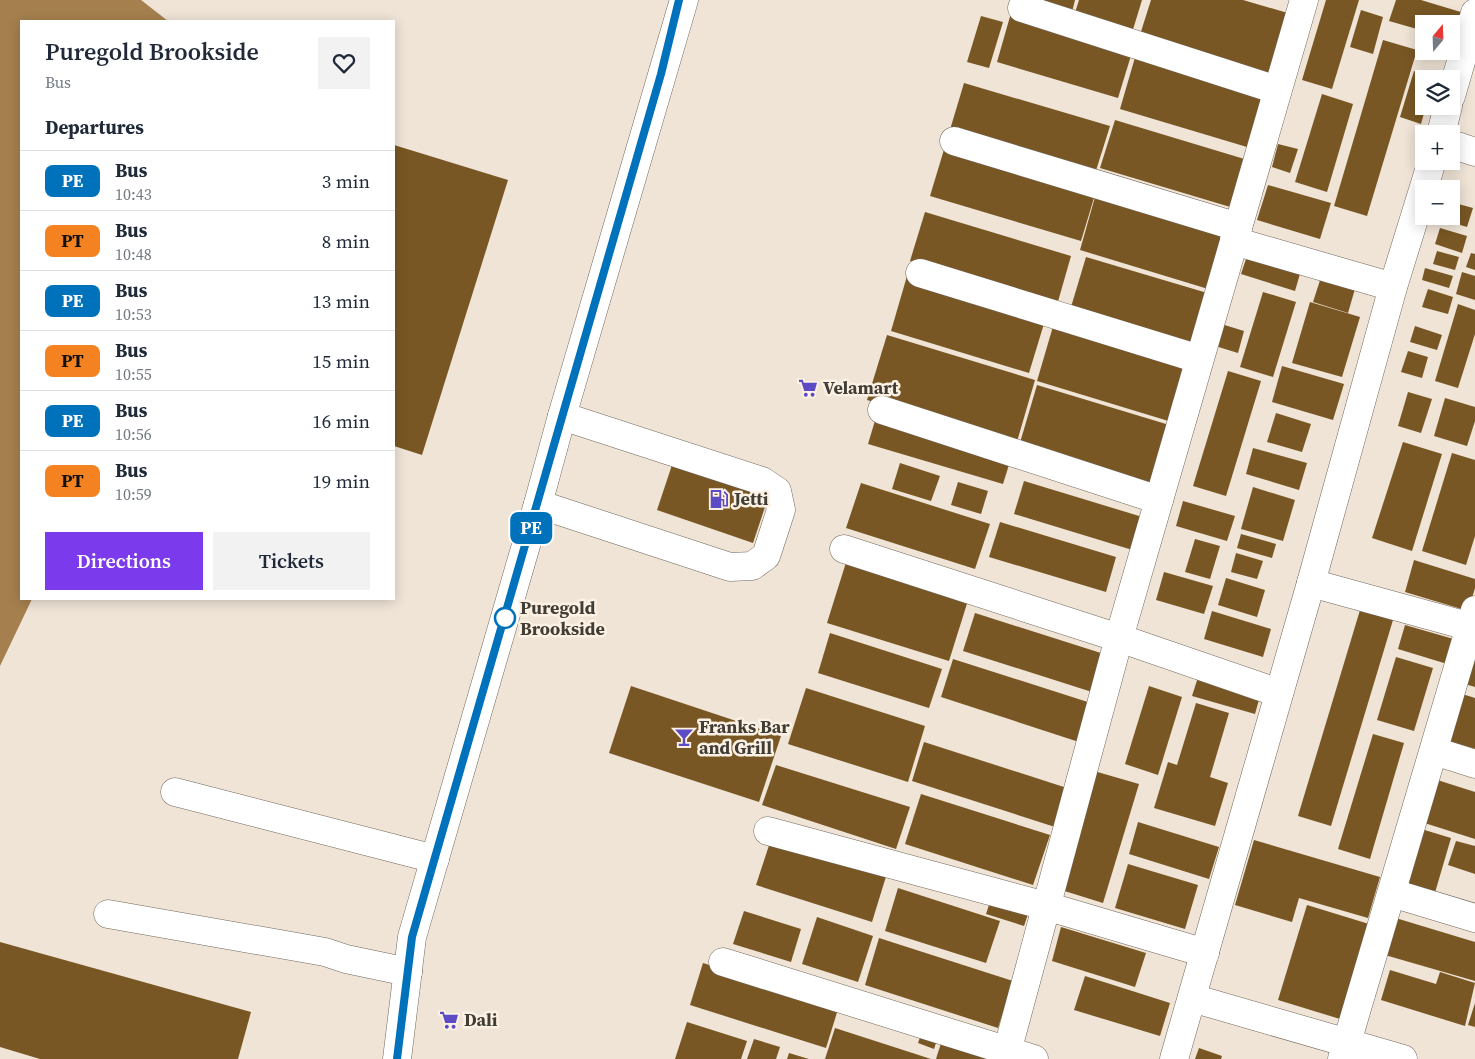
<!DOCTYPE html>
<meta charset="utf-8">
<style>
:root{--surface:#fff;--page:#f2f2f3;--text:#1f2937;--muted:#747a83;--line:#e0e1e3;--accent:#7c3aed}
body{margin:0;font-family:"Source Serif 4",serif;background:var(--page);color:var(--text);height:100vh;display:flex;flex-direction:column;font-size:19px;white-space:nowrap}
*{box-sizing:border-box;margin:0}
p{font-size:16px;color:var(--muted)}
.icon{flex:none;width:28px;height:28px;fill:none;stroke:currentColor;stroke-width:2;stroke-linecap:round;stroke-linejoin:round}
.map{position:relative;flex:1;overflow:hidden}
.details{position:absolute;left:20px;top:20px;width:375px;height:580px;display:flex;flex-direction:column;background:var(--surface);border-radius:0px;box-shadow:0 2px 12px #0003}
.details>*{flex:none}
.badge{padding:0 10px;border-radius:8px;font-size:18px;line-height:32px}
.needle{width:32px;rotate:19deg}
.tools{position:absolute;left:1415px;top:15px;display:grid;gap:10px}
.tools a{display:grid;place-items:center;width:45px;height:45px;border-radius:0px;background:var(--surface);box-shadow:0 2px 12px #0003;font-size:25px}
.map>.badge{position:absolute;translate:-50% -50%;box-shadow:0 0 0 2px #fff}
h2{padding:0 25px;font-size:19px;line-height:45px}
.round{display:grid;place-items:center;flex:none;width:52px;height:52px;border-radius:0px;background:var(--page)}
.head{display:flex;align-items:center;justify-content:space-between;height:85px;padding:0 25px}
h1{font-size:24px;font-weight:600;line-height:38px}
.cta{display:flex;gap:10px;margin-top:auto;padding:10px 25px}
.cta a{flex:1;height:58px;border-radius:0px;background:var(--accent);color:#fff;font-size:20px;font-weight:600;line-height:58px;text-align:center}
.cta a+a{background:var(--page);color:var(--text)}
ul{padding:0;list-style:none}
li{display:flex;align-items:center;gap:15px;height:60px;padding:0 25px;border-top:1px solid var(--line)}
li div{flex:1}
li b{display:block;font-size:19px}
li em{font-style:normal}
li .badge{min-width:55px;font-weight:700;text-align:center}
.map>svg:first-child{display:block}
</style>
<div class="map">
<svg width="1475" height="1059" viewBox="0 0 1475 1059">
<rect width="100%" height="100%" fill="#efe4d6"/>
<path fill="#a5804e" d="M0 0H141L168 21H21V599H32L0 666Z"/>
<g fill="#795724">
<path d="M1018 0H1075L1071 16Z"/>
<path d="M1079 0H1142L1131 36 1073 19Z"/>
<path d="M1151 0H1243L1298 16 1278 82 1138 41Z"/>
<path d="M1326 0H1359L1332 89 1302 80Z"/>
<path d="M1396 0H1421L1464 13 1456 41 1451 40V24H1424V31L1389 21Z"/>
<path d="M1361 10 1383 17 1373 54 1350 47Z"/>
<path d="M1011 13 1133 49 1118 98 997 62Z"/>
<path d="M981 16 1003 22 989 68 967 62Z"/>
<path d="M1383 40 1417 50 1367 216 1334 206Z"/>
<path d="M1136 54 1274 96 1257 150 1120 109Z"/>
<path d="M1414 71 1436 78 1424 79V106H1426L1421 124 1400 117Z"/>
<path d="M964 83 1110 126 1094 177 949 133Z"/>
<path d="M1322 94 1353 104 1327 192 1295 182Z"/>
<path d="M1115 120 1251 161 1237 209 1100 168Z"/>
<path d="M946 143 1097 188 1081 241 930 196Z"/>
<path d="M1278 144 1298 149 1290 173 1272 167Z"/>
<path d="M394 145 508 180 422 455 394 446Z"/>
<path d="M1268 185 1331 203 1320 239 1257 220Z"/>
<path d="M1097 190 1235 232 1218 292 1080 250Z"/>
<path d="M1451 202 1473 208 1467 227 1443 220 1444 216H1451Z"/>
<path d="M925 212 1071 256 1057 305 910 261Z"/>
<path d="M1440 228 1467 236 1462 253 1435 244Z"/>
<path d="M1249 250 1302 267 1295 291 1241 274Z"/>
<path d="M1437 251 1459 257 1455 270 1433 264Z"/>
<path d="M1471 253 1475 254V270L1466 267Z"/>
<path d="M1086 257 1214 295 1199 345 1071 307Z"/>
<path d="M1425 268 1453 276 1449 288 1422 280Z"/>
<path d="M1323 271 1357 282 1348 313 1313 302Z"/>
<path d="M1462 272 1475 276V300L1456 294Z"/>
<path d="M907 276 1046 317 1029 373 891 331Z"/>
<path d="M1428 289 1453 297 1448 314 1422 307Z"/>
<path d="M1263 292 1296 302 1273 377 1240 367Z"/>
<path d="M1310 302 1360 317 1342 377 1292 363Z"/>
<path d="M1458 304 1475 310V334L1458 388 1435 381Z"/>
<path d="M1054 323 1192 365 1175 423 1037 381Z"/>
<path d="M1218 323 1244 331 1238 353 1212 345Z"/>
<path d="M1415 326 1442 335 1437 350 1410 342Z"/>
<path d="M887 335 1035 380 1016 445 867 400Z"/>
<path d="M1408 351 1428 357 1422 378 1401 372Z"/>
<path d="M1282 366 1344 384 1333 420 1272 402Z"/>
<path d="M1228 371 1261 381 1226 496 1193 486Z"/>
<path d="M1037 385 1176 427 1158 487 1019 446Z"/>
<path d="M1408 392 1432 399 1421 433 1398 426Z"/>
<path d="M1445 398 1475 407V421L1467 446 1434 436Z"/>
<path d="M1276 413 1311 424 1302 452 1267 442Z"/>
<path d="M877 414 1012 455 1003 484 868 444Z"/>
<path d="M1403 442 1442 454 1412 551 1372 538Z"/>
<path d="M1253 448 1307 463 1299 490 1246 474Z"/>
<path d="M1452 453 1475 460V536L1466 565 1422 551Z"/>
<path d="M673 462 769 495 753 543 657 510Z"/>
<path d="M900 463 940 476 931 501 892 489Z"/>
<path d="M1024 481 1149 519 1139 552 1014 514Z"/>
<path d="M958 482 988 491 981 514 951 505Z"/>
<path d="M861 483 990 524 975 569 846 528Z"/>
<path d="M1253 487 1295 500 1283 541 1241 529Z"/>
<path d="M1183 501 1235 516 1227 541 1176 526Z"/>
<path d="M1000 522 1116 557 1106 592 989 557Z"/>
<path d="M1241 534 1276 544 1272 558 1237 548Z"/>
<path d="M1195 539 1220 546 1210 579 1185 572Z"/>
<path d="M1236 553 1263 561 1257 579 1231 572Z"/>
<path d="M848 556 970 594 949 661 827 623Z"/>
<path d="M1414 560 1475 579V588L1468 611 1405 592Z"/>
<path d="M1164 572 1213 586 1204 614 1156 600Z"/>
<path d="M1226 578 1265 590 1257 617 1218 605Z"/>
<path d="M1360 610 1393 620 1331 826 1298 816Z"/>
<path d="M1212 611 1271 629 1263 657 1204 639Z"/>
<path d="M975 613 1104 654 1092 692 963 651Z"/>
<path d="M1405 625 1464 642 1457 667 1398 649Z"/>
<path d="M830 633 942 669 929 708 818 673Z"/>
<path d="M1475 643V687L1458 682Z"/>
<path d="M1396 657 1433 668 1414 731 1377 720Z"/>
<path d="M953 659 1094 704 1082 743 941 697Z"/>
<path d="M1200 671 1262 689 1255 714 1192 696Z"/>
<path d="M631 686 781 736 759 802 609 753Z"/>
<path d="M1149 686 1182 697 1158 775 1125 764Z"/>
<path d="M806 688 925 726 908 782 788 744Z"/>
<path d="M1459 693 1475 698V749L1445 740Z"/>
<path d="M1196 703 1229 713 1210 777 1228 783 1215 826 1154 808 1168 762 1177 765Z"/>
<path d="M1373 734 1404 743 1370 859 1338 849Z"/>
<path d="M924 742 1067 788 1055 827 912 781Z"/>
<path d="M776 765 910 807 896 849 762 805Z"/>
<path d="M1094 771 1139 784 1103 903 1058 889Z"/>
<path d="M1428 777 1475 792V839L1415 820Z"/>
<path d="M921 794 1050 835 1033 885 905 844Z"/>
<path d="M1138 822 1219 847 1209 879 1129 854Z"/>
<path d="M1418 828 1451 838 1434 896 1401 886Z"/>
<path d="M773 833 888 870 872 922 756 885Z"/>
<path d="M1254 840 1380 877 1368 918 1299 898 1292 922 1235 905Z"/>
<path d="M1456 841 1475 846V874L1448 865Z"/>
<path d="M1128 864 1198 885 1185 929 1115 908Z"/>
<path d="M898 888 1000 921 986 963 885 931Z"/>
<path d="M993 893 1031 905 1024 926 986 914Z"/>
<path d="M1307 905 1369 924 1340 1019 1278 1000Z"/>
<path d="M744 911 801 929 791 962 733 944Z"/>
<path d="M1389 916 1475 942V981L1378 953Z"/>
<path d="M817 917 873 936 858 982 802 964Z"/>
<path d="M1061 927 1146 953 1135 987 1052 961Z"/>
<path d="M879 938 1013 981 998 1028 865 985Z"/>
<path d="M0 942 251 1012 238 1059H40L0 1047Z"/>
<path d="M703 963 839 1006 826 1048 690 1005Z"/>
<path d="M1390 970 1436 984 1440 972 1475 983 1465 1026 1381 1000Z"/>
<path d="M1085 976 1170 1003 1160 1036 1074 1010Z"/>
<path d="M1475 1003V1027L1468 1025Z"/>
<path d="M687 1022 747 1041 741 1059H675Z"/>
<path d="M835 1028 931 1059H825Z"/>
<path d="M923 1029 939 1034 934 1049 918 1043Z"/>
<path d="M754 1039 780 1047 776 1059H747Z"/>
<path d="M942 1040 994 1059H936Z"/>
<path d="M1199 1048 1222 1056 1221 1059H1195Z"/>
<path d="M789 1053 809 1059H787Z"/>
</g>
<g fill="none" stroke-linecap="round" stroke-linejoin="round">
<g stroke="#71675b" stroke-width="29">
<g id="minor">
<path d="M1022 8 1277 90"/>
<path d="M1451 96 1475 13"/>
<path d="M1441 134 1448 106"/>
<path d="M954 141 1238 227"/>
<path d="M1451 144 1475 152"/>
<path d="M1234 241 1393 287"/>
<path d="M920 273 1199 359"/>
<path d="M882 410 1159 500"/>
<path d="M538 504 730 567 752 566 766 556 781 510 777 491 762 481 562 416"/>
<path d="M844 549 1119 638 1279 693"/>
<path d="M1311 583 1475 628"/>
<path d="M1434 751 1475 764"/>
<path d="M175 792 435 859"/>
<path d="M768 831 1046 906 1205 953"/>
<path d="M1392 893 1475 918"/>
<path d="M108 914 325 952 346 959 408 972"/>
<path d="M723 962 1034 1059"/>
<path d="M1192 998 1403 1059"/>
<path d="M1005 1059 1119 638 1304 0"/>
<path d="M1174 1059 1311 583 1393 287 1432 161"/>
<path d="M1342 1059 1475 610"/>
</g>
</g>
<g stroke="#71675b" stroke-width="29">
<path id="major" d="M397 1059 412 937 538 504 562 416 684 0"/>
</g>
<use href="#minor" stroke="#fff" stroke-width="28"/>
<use href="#major" stroke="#fff" stroke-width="28"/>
</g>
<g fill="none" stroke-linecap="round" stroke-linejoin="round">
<g stroke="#fff" stroke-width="11">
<path id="line" d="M397 1059 412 937 661 74 679 0"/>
</g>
<use href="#line" stroke="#0072bc" stroke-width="8"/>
</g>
<defs>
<g id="supermarket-bare" transform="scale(1.5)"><path d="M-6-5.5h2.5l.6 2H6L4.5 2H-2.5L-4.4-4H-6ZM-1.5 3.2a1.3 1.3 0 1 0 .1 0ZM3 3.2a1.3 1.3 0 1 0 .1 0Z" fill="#5c4bc4" stroke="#fcf1e3" stroke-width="2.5" paint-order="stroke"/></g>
<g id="fuel-bare" transform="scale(1.5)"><path d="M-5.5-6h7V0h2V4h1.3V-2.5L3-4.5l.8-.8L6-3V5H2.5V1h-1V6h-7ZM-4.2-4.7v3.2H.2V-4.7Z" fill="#5c4bc4" stroke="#fcf1e3" stroke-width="2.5" paint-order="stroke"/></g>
<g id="bar-bare" transform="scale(1.5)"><path d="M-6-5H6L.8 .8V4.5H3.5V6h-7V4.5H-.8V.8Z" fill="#5c4bc4" stroke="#fcf1e3" stroke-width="2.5" paint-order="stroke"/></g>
</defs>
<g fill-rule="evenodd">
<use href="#supermarket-bare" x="808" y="388"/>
<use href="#fuel-bare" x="719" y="499"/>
<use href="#bar-bare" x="684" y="737"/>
<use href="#supermarket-bare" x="449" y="1020"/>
</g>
<circle fill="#fff" stroke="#0072bc" stroke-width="2.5" cx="505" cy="618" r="10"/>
<g text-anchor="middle" stroke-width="5" stroke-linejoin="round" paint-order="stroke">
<g font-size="18" font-weight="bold" fill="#403c36" stroke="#fcf1e3" text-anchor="start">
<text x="823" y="394">Velamart</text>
<text x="734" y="505">Jetti</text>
<text x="699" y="733">Franks Bar<tspan x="699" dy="21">and Grill</tspan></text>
<text x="464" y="1026">Dali</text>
</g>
<g font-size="18" font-weight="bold" fill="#403c36" stroke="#fcf1e3" text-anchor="start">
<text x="520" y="614">Puregold<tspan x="520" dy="21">Brookside</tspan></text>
</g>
</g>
</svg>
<div class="tools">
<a><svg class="needle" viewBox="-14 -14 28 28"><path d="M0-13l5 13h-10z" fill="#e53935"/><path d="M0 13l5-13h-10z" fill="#747a83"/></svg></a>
<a><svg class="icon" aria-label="layers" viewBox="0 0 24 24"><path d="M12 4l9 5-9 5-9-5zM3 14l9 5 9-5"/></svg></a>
<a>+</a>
<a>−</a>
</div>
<b class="badge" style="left:531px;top:528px;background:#0072bc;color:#fff">PE</b>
<section class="details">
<div class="head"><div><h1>Puregold Brookside</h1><p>Bus</p></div><a class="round"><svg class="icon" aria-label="heart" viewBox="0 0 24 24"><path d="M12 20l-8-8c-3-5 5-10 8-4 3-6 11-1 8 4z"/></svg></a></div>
<h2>Departures</h2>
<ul>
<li><span class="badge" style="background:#0072bc;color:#fff">PE</span><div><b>Bus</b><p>10:43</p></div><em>3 min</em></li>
<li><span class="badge" style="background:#f58220;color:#111">PT</span><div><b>Bus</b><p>10:48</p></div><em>8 min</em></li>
<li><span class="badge" style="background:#0072bc;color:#fff">PE</span><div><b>Bus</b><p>10:53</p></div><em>13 min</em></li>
<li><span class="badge" style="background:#f58220;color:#111">PT</span><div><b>Bus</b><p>10:55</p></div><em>15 min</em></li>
<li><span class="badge" style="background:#0072bc;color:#fff">PE</span><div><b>Bus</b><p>10:56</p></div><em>16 min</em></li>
<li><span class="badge" style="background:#f58220;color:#111">PT</span><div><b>Bus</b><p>10:59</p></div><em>19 min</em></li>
</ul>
<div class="cta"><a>Directions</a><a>Tickets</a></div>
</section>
</div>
